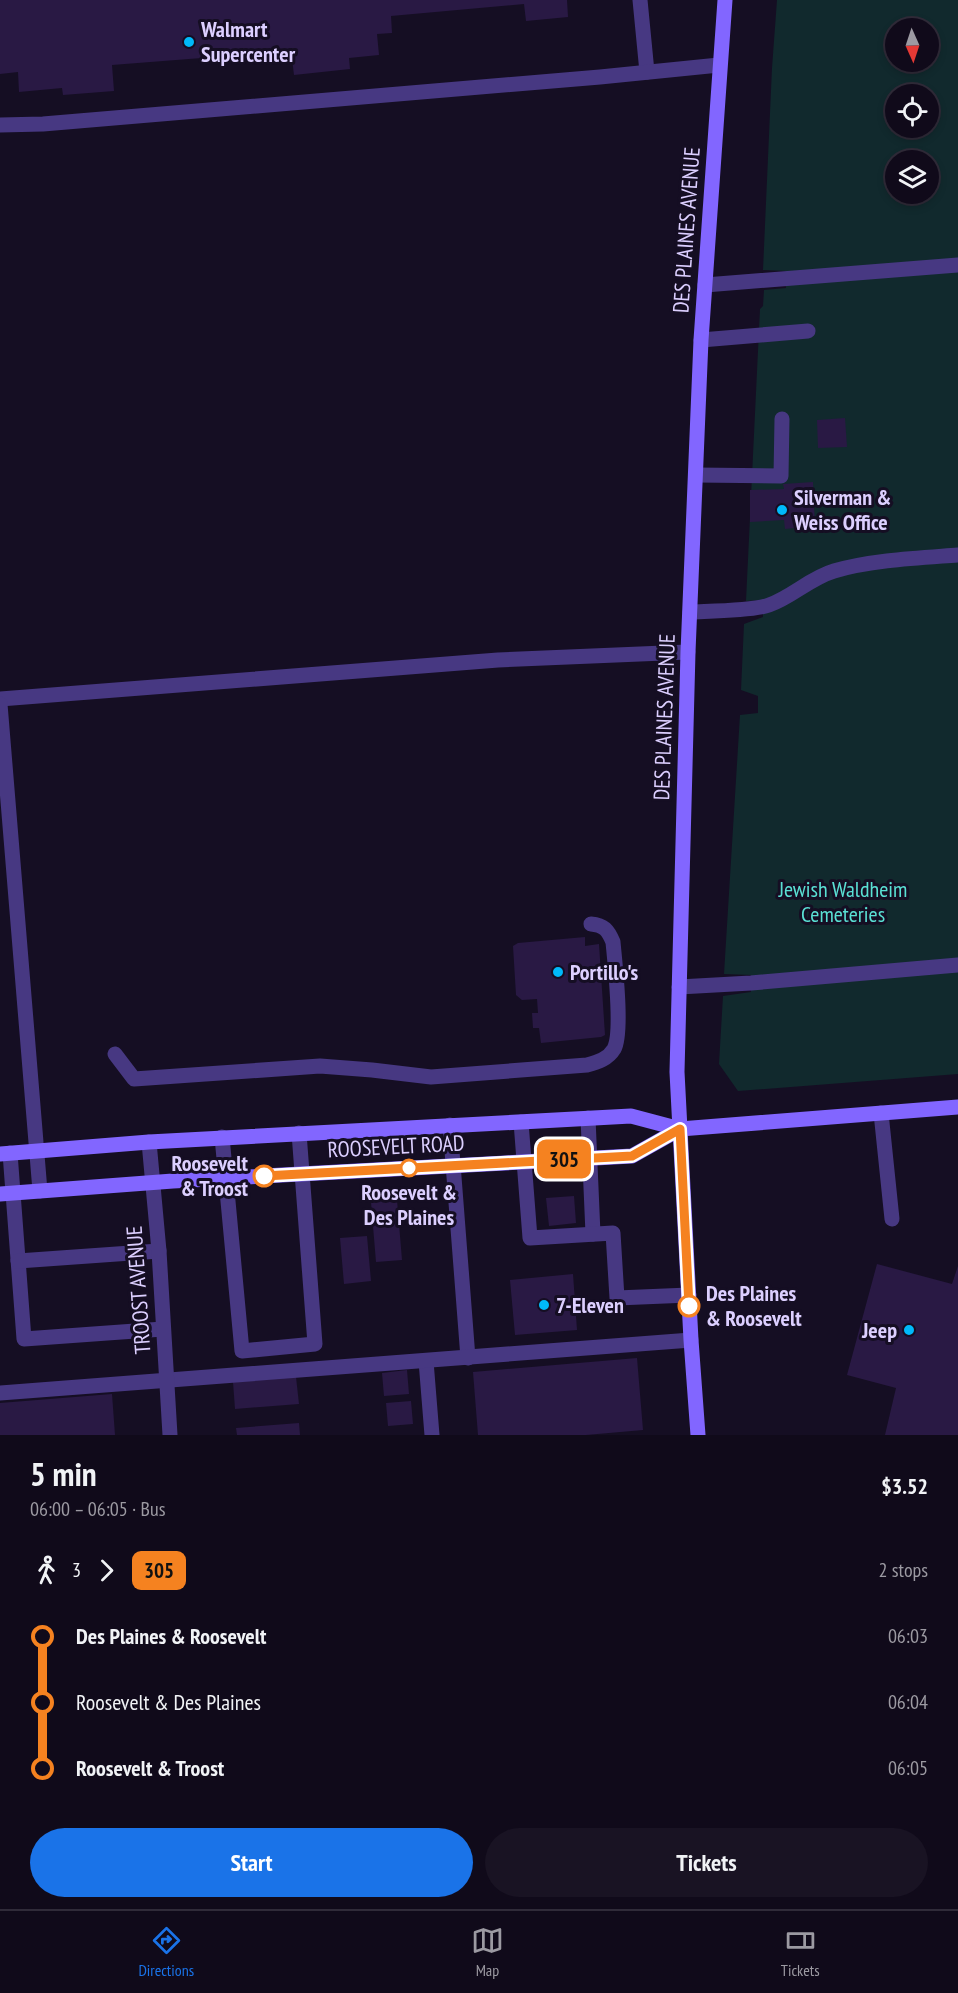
<!DOCTYPE html>
<meta charset="utf-8">
<style>
:root{--surface:#100a1a;--page:#191323;--text:#f1f3f6;--muted:#9c9aa2;--line:#302b39;--accent:#1a73e8}
body{margin:0;font-family:"PT Sans Narrow",sans-serif;background:var(--page);color:var(--text);height:100vh;display:flex;flex-direction:column;font-size:22px;white-space:nowrap}
*{box-sizing:border-box;margin:0}
p{font-size:20px;color:var(--muted)}
.icon{flex:none;width:33px;height:33px;fill:none;stroke:currentColor;stroke-width:2;stroke-linecap:round;stroke-linejoin:round}
.map{position:relative;height:1435px;overflow:hidden}
.sheet{display:flex;flex-direction:column;background:var(--surface);flex:1}
.sheet>*{flex:none}
.badge{padding:0 12px;border-radius:9px;font-size:21px;line-height:39px}
.needle{width:39px;rotate:177deg}
.tools{position:absolute;left:885px;top:18px;display:grid;gap:12px}
.tools a{display:grid;place-items:center;width:54px;height:54px;border-radius:50%;background:var(--surface);box-shadow:0 3px 9px #0003,0 0 0 2px var(--line);font-size:30px}
.map>.badge{position:absolute;translate:-50% -50%;box-shadow:0 0 0 3px #fff}
.legs{display:flex;align-items:center;gap:9px;height:66px;padding:0 30px;font-size:20px}
.legs p{margin-inline-start:auto}
.headline{display:flex;align-items:center;justify-content:space-between;height:102px;padding:0 30px}
h1{font-size:33px;font-weight:700;line-height:45px}
.button{display:flex;gap:12px;margin-top:auto;padding:12px 30px}
.button a{flex:1;height:69px;border-radius:36px;background:var(--accent);color:#fff;font-size:24px;font-weight:700;line-height:69px;text-align:center}
.button a+a{background:var(--page);color:var(--text)}
ul{padding:0 30px;list-style:none}
li{display:flex;align-items:center;gap:21px;height:66px;font-size:22px}
li i{display:grid;place-items:center;width:9px;height:100%;margin:0 8px;background:currentColor}
li i::after{content:'';width:15px;height:15px;margin:-8px;border:4px solid;border-radius:50%;background:var(--surface)}
li p{margin-inline-start:auto}
li:first-child i{background:linear-gradient(#0000 50%,currentColor 0)}
li:last-child i{background:linear-gradient(currentColor 50%,#0000 0)}
.tab-bar{display:flex;justify-content:space-around;align-items:center;height:84px;border-top:2px solid var(--line);background:var(--surface);font-size:16px;color:var(--muted)}
.tab-bar a{display:grid;justify-items:center;gap:3px}
.tab-bar .active{color:var(--accent)}
.map>svg:first-child{display:block}
</style>
<div class="map">
<svg width="958" height="1435" viewBox="0 0 958 1435">
<rect width="100%" height="100%" fill="#150e23"/>
<path fill="#11292d" fill-rule="evenodd" d="M777 0H958V1074L738 1091 719 1064 723 996 751 992V975L724 974 740 715 758 713V696L741 690 744 624 763 617 762 600 746 601 760 309 763 306 764 290 786 288V271L763 270 772 68ZM896 28H928V62H896ZM896 94H928V128H896ZM896 160H928V194H896Z"/>
<g fill="#291944">
<path d="M0 0H567L568 17 526 21 524 4 391 16 392 33 377 34 379 55 349 58 350 69 294 75 291 51 112 65 114 91 63 95 62 88 19 92 18 72 0 74Z"/>
<path d="M845 418 847 447 818 448 817 420Z"/>
<path d="M813 482 815 526 785 529 784 520 750 522V490L784 489 783 484Z"/>
<path d="M585 937V946L599 944 605 1035 601 1037 541 1043 539 1028H533L532 1013H538L537 999 522 1000 516 995 513 946 518 943Z"/>
<path d="M574 1196 576 1223 549 1226 546 1198Z"/>
<path d="M397 1200 402 1260 376 1262 371 1202Z"/>
<path d="M367 1236 371 1281 344 1284 340 1238Z"/>
<path d="M877 1264 952 1284 958 1266V1435H885L896 1388 847 1375Z"/>
<path d="M573 1274 577 1330 515 1335 510 1280Z"/>
<path d="M637 1358 643 1430 586 1435H478L473 1372Z"/>
<path d="M407 1370 409 1394 384 1396 382 1373Z"/>
<path d="M296 1377 299 1404 235 1409 233 1382Z"/>
<path d="M112 1394 115 1435H0V1403Z"/>
<path d="M411 1401 413 1424 388 1426 386 1403Z"/>
<path d="M299 1423 300 1435H237L236 1428Z"/>
</g>
<g fill="none" stroke-linecap="round" stroke-linejoin="round">
<g stroke="#473882" stroke-width="15">
<path d="M640 0 647 72"/>
<path d="M0 125 43 124 600 77 719 65"/>
<path d="M705 285 958 265"/>
<path d="M701 340 808 331"/>
<path d="M696 475 781 476 782 419"/>
<path d="M690 612C710 611 752 611 769 605 792 597 810 578 834 571 872 560 918 558 958 555"/>
<path d="M0 699 498 660 688 652"/>
<path d="M0 704 40 1191"/>
<path d="M679 987 751 983 958 965"/>
<path d="M115 1054 134 1079 320 1066 372 1070 431 1077 587 1065C598 1062 608 1059 614 1049 623 1033 615 964 613 942 608 930 604 925 591 924"/>
<path d="M881 1113 892 1219"/>
<path d="M588 1118 593 1234"/>
<path d="M521 1122 530 1238 613 1233 617 1298 689 1295"/>
<path d="M450 1125 468 1358"/>
<path d="M222 1137 242 1351 315 1344 299 1133"/>
<path d="M10 1153 24 1339 163 1329"/>
<path d="M18 1261 159 1251"/>
<path d="M426 1361 432 1435"/>
<path d="M0 1393 691 1340"/>
</g>
<path stroke="#473882" stroke-width="15" d="M149 1142 159 1251 170 1435"/>
<g stroke="#8266ff" stroke-width="15">
<path d="M0 1154 149 1142 631 1116 680 1129 958 1107"/>
<path d="M0 1194 173 1181 632 1156 680 1129"/>
<path d="M698 1435 691 1340 677 1072 688 652 701 340 725 0"/>
</g>
</g>
<g fill="none" stroke-linecap="round" stroke-linejoin="round">
<g stroke="#fff" stroke-width="14">
<path id="line-1" d="M264 1176 632 1156 680 1129 689 1306"/>
</g>
<use href="#line-1" stroke="#f58220" stroke-width="9"/>
</g>
<g fill="#00b9fa" stroke="#150e23" stroke-width="2">
<circle cx="189" cy="42" r="6"/>
<circle cx="782" cy="510" r="6"/>
<circle cx="558" cy="972" r="6"/>
<circle cx="544" cy="1305" r="6"/>
<circle cx="909" cy="1330" r="6"/>
</g>
<g fill="#fff" stroke="#f58220" stroke-width="3">
<circle cx="409" cy="1168" r="8"/>
<circle cx="264" cy="1176" r="10"/>
<circle cx="689" cy="1306" r="10"/>
</g>
<g text-anchor="middle" stroke-width="6" stroke-linejoin="round" paint-order="stroke">
<g font-size="22" font-weight="bold" fill="#dccfff" stroke="#150e23" text-anchor="start">
<text x="201" y="37">Walmart<tspan x="201" dy="25">Supercenter</tspan></text>
<text x="794" y="505">Silverman &amp;<tspan x="794" dy="25">Weiss Office</tspan></text>
<text x="570" y="980">Portillo's</text>
<text x="556" y="1313">7-Eleven</text>
<text x="897" y="1338" text-anchor="end">Jeep</text>
</g>
<g font-size="22" fill="#dccfff" stroke="#150e23">
<text transform="translate(686 230) rotate(-86)" y="8">DES PLAINES AVENUE</text>
<text transform="translate(664 717) rotate(-88)" y="8">DES PLAINES AVENUE</text>
<text transform="translate(396 1146) rotate(-3)" y="8">ROOSEVELT ROAD</text>
<text transform="translate(138 1290) rotate(-94)" y="8">TROOST AVENUE</text>
</g>
<g font-size="22" fill="#5ae0d4" stroke="#150e23">
<text x="843" y="897">Jewish Waldheim<tspan x="843" dy="25">Cemeteries</tspan></text>
</g>
<g font-size="22" font-weight="bold" fill="#dccfff" stroke="#150e23" text-anchor="end">
<text x="248" y="1171">Roosevelt<tspan x="248" dy="25">&amp; Troost</tspan></text>
<text x="409" y="1200" text-anchor="middle">Roosevelt &amp;<tspan x="409" dy="25">Des Plaines</tspan></text>
<text x="706" y="1301" text-anchor="start">Des Plaines<tspan x="706" dy="25">&amp; Roosevelt</tspan></text>
</g>
</g>
</svg>
<div class="tools">
<a><svg class="needle" viewBox="-14 -14 28 28"><path d="M0-13l5 13h-10z" fill="#e53935"/><path d="M0 13l5-13h-10z" fill="#9c9aa2"/></svg></a>
<a><svg class="icon" aria-label="locate" viewBox="0 0 24 24"><circle cx="12" cy="12" r="6"/><path d="M12 2v4M12 18v4M2 12h4M18 12h4"/></svg></a>
<a><svg class="icon" aria-label="layers" viewBox="0 0 24 24"><path d="M12 4l9 5-9 5-9-5zM3 14l9 5 9-5"/></svg></a>
</div>
<b class="badge" style="left:564px;top:1159px;background:#f58220;color:#111">305</b>
</div>
<section class="sheet">
<div class="headline"><div><h1>5 min</h1><p>06:00 – 06:05 · Bus</p></div><b>$3.52</b></div>
<div class="legs"><svg class="icon" aria-label="walk" viewBox="0 0 24 24"><circle cx="13" cy="4" r="2"/><path d="M13 8l-2 6 4 7M11 14l-3 7M7 12l3-4h3l4 4"/></svg>3<svg class="icon" aria-label="forward" viewBox="0 0 24 24"><path d="M9 5l7 7-7 7"/></svg><b class="badge" style="background:#f58220;color:#111">305</b><p>2 stops</p></div>
<ul>
<li><i style="color:#f58220"></i><b>Des Plaines &amp; Roosevelt</b><p>06:03</p></li>
<li><i style="color:#f58220"></i><span>Roosevelt &amp; Des Plaines</span><p>06:04</p></li>
<li><i style="color:#f58220"></i><b>Roosevelt &amp; Troost</b><p>06:05</p></li>
</ul>
<div class="button"><a>Start</a><a>Tickets</a></div>
</section>
<nav class="tab-bar">
<a class="active"><svg class="icon" aria-label="directions" viewBox="0 0 24 24"><path d="M12 3l9 9-9 9-9-9zM9 14v-3h6M13 9l2 2-2 2"/></svg>Directions</a>
<a><svg class="icon" aria-label="map" viewBox="0 0 24 24"><path d="M3 6l6-2 6 2 6-2v14l-6 2-6-2-6 2zM9 4v14M15 6v14"/></svg>Map</a>
<a><svg class="icon" aria-label="tickets" viewBox="0 0 24 24"><path d="M3 7h18v10H3zM15 7v10"/></svg>Tickets</a>
</nav>
